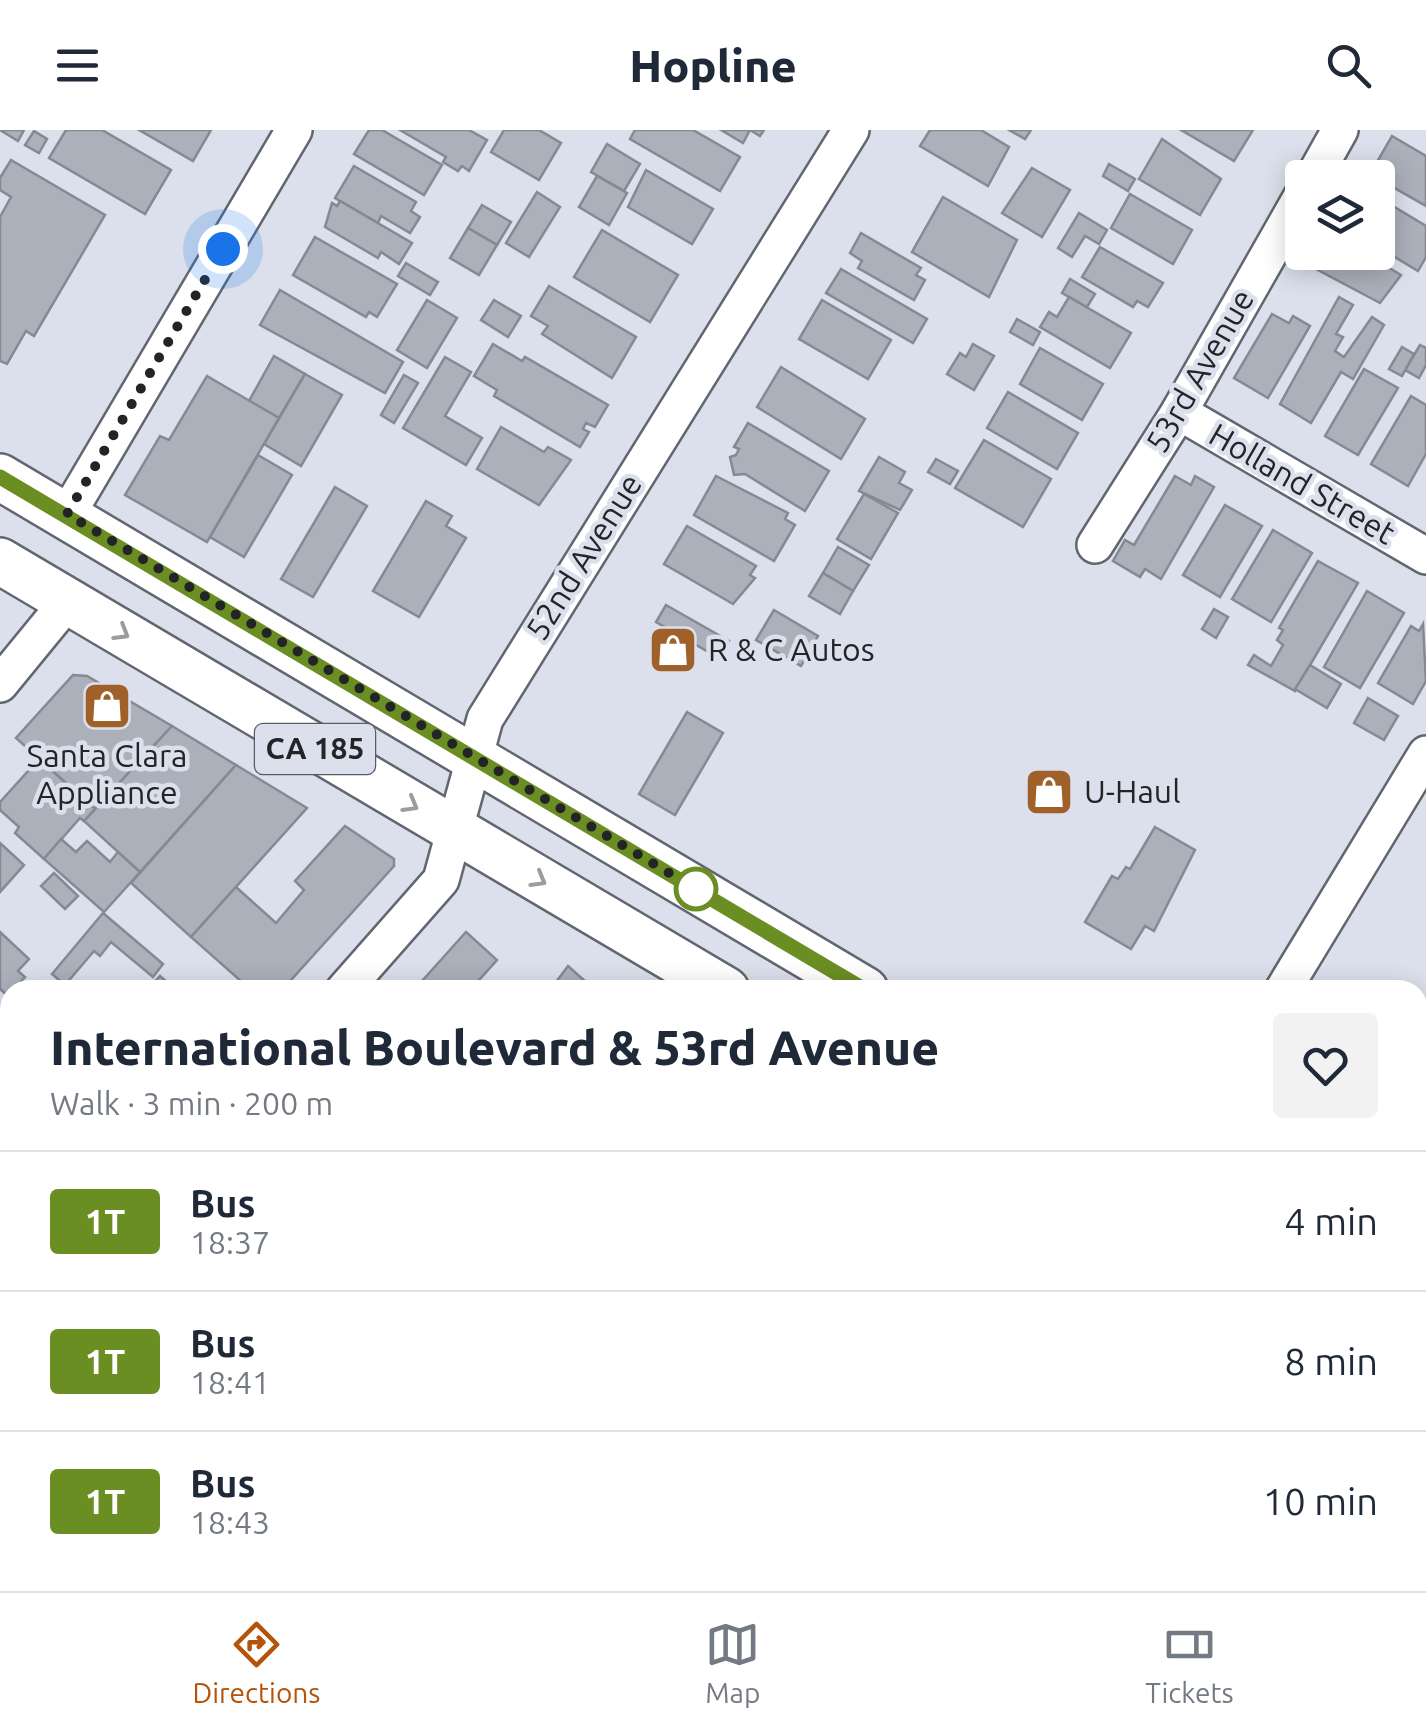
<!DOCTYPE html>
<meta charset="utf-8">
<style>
:root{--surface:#fff;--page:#f2f2f3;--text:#1f2937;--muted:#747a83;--line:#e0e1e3;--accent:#b45309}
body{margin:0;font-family:Ubuntu,sans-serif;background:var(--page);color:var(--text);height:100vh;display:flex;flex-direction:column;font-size:38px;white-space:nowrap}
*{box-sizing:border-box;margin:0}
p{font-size:32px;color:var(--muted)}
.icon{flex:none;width:55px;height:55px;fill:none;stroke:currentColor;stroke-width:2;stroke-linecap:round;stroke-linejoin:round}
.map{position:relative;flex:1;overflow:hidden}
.side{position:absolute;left:0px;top:850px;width:1428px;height:612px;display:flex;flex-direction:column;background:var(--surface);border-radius:30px 30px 0 0;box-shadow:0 5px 25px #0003}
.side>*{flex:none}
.badge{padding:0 20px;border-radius:8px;font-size:35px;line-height:65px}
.tools{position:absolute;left:1285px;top:30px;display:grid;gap:20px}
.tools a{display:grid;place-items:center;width:110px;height:110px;border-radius:10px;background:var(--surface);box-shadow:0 5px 25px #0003;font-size:50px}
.you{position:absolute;width:50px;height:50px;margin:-25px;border:8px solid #fff;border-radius:50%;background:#1a73e8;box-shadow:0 0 0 15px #1a73e833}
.map>.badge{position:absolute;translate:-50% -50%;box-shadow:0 0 0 5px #fff}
.round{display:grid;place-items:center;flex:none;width:105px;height:105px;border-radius:10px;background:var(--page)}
.headline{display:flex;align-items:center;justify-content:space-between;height:170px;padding:0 50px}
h1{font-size:48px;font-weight:800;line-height:75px}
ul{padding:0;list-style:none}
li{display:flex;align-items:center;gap:30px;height:140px;padding:0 50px;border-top:2px solid var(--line)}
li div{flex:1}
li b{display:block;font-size:38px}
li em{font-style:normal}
li .badge{min-width:110px;font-weight:700;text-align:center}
header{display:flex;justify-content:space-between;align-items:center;height:130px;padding:0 50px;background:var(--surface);font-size:45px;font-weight:800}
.tabs{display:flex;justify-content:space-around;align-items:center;height:140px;border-top:2px solid var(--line);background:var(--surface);font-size:28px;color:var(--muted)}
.tabs a{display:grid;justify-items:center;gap:5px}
.tabs .selected{color:var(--accent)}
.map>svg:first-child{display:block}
</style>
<header><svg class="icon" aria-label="menu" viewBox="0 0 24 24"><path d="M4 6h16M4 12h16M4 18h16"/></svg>Hopline<svg class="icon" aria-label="search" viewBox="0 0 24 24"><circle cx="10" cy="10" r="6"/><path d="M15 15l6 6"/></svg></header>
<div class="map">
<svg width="1426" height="1461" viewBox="0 0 1426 1461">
<rect width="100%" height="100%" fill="#dbe0ec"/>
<g fill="#abb0bb" stroke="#858994" stroke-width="2.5">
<path d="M0 0H24L18 11Z"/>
<path d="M66 0H102L171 40 145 84 49 28Z"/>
<path d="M139 0H211L193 31Z"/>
<path d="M369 0H382L442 35 424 65 354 24Z"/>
<path d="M400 0H469L487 10 469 41 462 36 458 41 443 32 446 27Z"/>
<path d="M504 0H539L561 13 539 50 491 22Z"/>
<path d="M635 0H693L740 27 720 61 630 9Z"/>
<path d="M721 0H764L760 6 750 0 743 13Z"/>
<path d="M930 0H981L1009 17 988 56 920 16Z"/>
<path d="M1009 0H1031L1025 9Z"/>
<path d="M1181 0H1253L1234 31Z"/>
<path d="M34 1 47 9 39 23 25 15Z"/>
<path d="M1392 6 1426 26V76L1370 44Z"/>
<path d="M1162 9 1221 49 1200 85 1139 49Z"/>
<path d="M607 14 640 34 624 61 591 42Z"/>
<path d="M11 30 105 85 34 206 26 201 7 234 0 231V87L11 67 0 60V48Z"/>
<path d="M1109 34 1135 49 1128 61 1103 46Z"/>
<path d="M354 36 416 72 411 81 420 87 410 103 381 86 378 93 335 68Z"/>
<path d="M1032 38 1070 60 1042 107 1002 83Z"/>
<path d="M646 40 713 79 692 114 628 77Z"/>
<path d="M597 46 627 63 609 95 579 77Z"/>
<path d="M537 62 560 77 529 127 506 113Z"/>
<path d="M1130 64 1192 100 1173 134 1111 98Z"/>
<path d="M943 67 1017 110 989 167 912 122Z"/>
<path d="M1378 67 1426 96V127L1418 141 1378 117Z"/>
<path d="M340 71 412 113 399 134 381 122 378 128 325 97 332 73 337 76Z"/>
<path d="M482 75 511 92 497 115 468 98Z"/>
<path d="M1079 83 1107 100 1099 114 1085 106 1072 127 1058 118Z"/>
<path d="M468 98 497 115 479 145 450 128Z"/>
<path d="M602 100 678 145 650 192 574 147Z"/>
<path d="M861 103 921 138 916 145 925 150 914 170 858 138 862 131 850 123Z"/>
<path d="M315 107 397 154 377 187 369 182 366 187 293 145Z"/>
<path d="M1100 117 1163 153 1148 177 1137 171 1133 177 1082 147Z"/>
<path d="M1326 122H1363L1401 145 1380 173 1316 139Z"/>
<path d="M406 133 438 152 430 165 398 146Z"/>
<path d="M841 139 927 189 913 213 826 163Z"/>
<path d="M1070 149 1095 164 1087 177 1062 163Z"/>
<path d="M549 156 636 207 612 248 542 204 548 196 531 186Z"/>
<path d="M280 160 403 232 385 263 260 195Z"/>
<path d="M1069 167 1131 203 1110 238 1040 197 1049 182 1057 187Z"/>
<path d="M1339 167 1353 175 1336 204 1343 207 1335 221 1344 227 1372 187 1384 195 1353 249 1341 242 1311 293 1280 274Z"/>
<path d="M427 170 457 188 427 238 397 220Z"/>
<path d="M494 170 521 186 508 207 481 190Z"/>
<path d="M822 170 891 210 868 249 799 209Z"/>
<path d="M1272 184 1289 193 1293 186 1310 196 1268 268 1234 248Z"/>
<path d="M1017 189 1040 202 1033 215 1010 202Z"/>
<path d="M493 214 522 231 525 227 608 275 595 297 586 293 583 299 589 302 580 317 494 266 497 260 474 246Z"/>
<path d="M973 214 994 226 974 260 947 244 960 223 966 227Z"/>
<path d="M1420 215 1426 218V235L1419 248 1405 240Z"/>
<path d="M1402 217 1414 224 1402 246 1389 239Z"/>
<path d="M1040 218 1103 254 1082 290 1020 254Z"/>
<path d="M274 226 305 244 279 288 249 271Z"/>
<path d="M445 227 471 242 445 286 482 308 466 335 403 298Z"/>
<path d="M781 237 865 289 841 329 757 277Z"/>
<path d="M1364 239 1398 258 1358 325 1325 306Z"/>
<path d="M305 244 342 265 301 336 264 314Z"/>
<path d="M404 245 418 253 394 293 381 285Z"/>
<path d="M207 246 279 288 207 412 125 365 160 306 169 310Z"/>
<path d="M1008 262 1078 303 1057 339 987 298Z"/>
<path d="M1411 266 1426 275V324L1408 356 1371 334Z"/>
<path d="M748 293 829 341 805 381 745 344 734 345 730 327 736 325 739 319 734 317Z"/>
<path d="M501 297 544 322 548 317 571 330 539 375 477 339Z"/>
<path d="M984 310 1051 349 1023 397 955 358Z"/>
<path d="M258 325 292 345 244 427 210 407Z"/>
<path d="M879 327 905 342 899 353 912 360 900 380 859 361Z"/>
<path d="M936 329 958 341 950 354 928 342Z"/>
<path d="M716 346 788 383 785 389 795 395 774 431 694 385Z"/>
<path d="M1175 346 1191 355 1195 346 1214 357 1161 449 1145 439 1140 447 1113 431 1125 410 1134 415Z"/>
<path d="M335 357 367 376 313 467 281 449Z"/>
<path d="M864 364 898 383 871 429 837 409Z"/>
<path d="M426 371 452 386 446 396 466 408 419 487 373 461Z"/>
<path d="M1225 375 1262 396 1220 467 1183 445Z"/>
<path d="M687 396 756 436 750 445 755 448 733 474 664 434Z"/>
<path d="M1273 400 1312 423 1271 492 1232 469Z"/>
<path d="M838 417 869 435 853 461 823 443Z"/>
<path d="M1318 431 1358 453 1295 561 1248 535 1254 525 1271 536 1283 515 1277 510 1283 500 1279 498Z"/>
<path d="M823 443 853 461 840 484 809 466Z"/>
<path d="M1367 461 1404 483 1360 558 1324 537Z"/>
<path d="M666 475 729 511 719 528 656 492Z"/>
<path d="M1214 479 1228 487 1216 508 1202 499Z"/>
<path d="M774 480 818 506 801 536 756 510Z"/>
<path d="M1423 494 1426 551 1413 574 1378 553 1411 496 1419 501Z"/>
<path d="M1310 535 1341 554 1327 578 1295 559Z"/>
<path d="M73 545 87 546 172 596 95 679 16 608Z"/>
<path d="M1368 568 1398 586 1384 610 1354 593Z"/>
<path d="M687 582 723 603 675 685 639 664Z"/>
<path d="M172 596 236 635 140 742 84 691Z"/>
<path d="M39 629 95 679 84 691 80 688 44 729 15 703 19 697 0 680V672Z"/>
<path d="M236 635 307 678 191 807 131 753Z"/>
<path d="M345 696 394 729V736L282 860H251L191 807 236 757 276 793 304 760 295 751Z"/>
<path d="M1155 697 1195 720 1154 801 1145 796 1131 819 1085 792 1112 746 1118 749 1126 737 1130 739Z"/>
<path d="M61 709 76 722 87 711 110 732 118 722 140 742 104 782 44 729Z"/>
<path d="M0 713 24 735 0 762Z"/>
<path d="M54 743 78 766 65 779 41 756Z"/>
<path d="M103 783 163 834 153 847 111 812 100 826 94 821 65 855 52 844Z"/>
<path d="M0 802 29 829 18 841 25 847 8 866 0 859Z"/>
<path d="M466 802 497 830 470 860H414Z"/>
<path d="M568 836 595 860H550Z"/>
<path d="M160 846 176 860H147Z"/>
<path d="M0 911 10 920V961L0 952Z"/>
<path d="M0 969 10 978V1008L0 999Z"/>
<path d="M0 1014 10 1023V1061L0 1052Z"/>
<path d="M0 1073 10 1082V1100L1 1110Z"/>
<path d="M0 1137 10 1146 0 1161Z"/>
<path d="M1418 1314 1426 1324V1356L1418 1363Z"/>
<path d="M10 1315V1430L0 1441V1326Z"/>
<path d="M1426 1439V1461H1401L1418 1452Z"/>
<path d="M226 1452H368L360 1461H218Z"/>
<path d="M536 1452H559L568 1461H528Z"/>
<path d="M594 1452H640L649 1461H603Z"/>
<path d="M662 1452H715L725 1461H671Z"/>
<path d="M936 1452H946L953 1461H926Z"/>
<path d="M961 1452H1023L1031 1461H969Z"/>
<path d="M1039 1452H1068L1058 1461 1052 1454 1046 1460Z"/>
<path d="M1268 1452H1291L1299 1461H1259Z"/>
<path d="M1317 1452H1381L1388 1460 1325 1461Z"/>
</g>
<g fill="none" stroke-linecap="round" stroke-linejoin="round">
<g stroke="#616670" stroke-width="40">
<g id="minor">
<path d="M1313 48 1340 0"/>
<path d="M1179 282 1426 426"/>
<path d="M67 385 294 0"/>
<path d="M1095 415 1179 282 1302 66"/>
<path d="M0 554 68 471"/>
<path d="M344 860 441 750 485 589 851 0"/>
<path d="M1283 860 1426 624"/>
<path d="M0 1252 10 1241"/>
<path d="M451 1461 459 1452"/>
<path d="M1154 1461 1163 1452"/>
</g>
</g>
<g stroke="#616670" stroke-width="50">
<g id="major">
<path d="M0 347 865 860"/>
<path d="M0 431 726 860"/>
<path d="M1418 1220 1426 1226"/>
</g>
</g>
<use href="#minor" stroke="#fff" stroke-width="35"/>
<use href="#major" stroke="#fff" stroke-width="45"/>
</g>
<defs><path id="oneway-chevron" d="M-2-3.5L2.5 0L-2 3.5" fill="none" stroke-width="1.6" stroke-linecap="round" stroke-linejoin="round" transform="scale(2.5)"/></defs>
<g stroke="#9c9c9e">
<use href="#oneway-chevron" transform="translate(122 503) rotate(31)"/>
<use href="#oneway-chevron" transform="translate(411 675) rotate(30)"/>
<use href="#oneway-chevron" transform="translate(539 750) rotate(30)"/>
</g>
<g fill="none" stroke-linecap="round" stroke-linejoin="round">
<g stroke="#fff" stroke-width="22">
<path id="line" d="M0 347 865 860"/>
</g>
<use href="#line" stroke="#6b8e23" stroke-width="15"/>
<path stroke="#222428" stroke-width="10" stroke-dasharray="0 18" d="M223 119 67 384 696 759"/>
</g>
<defs>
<g id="shop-square" transform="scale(2.5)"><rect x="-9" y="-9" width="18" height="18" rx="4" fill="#a0602a" stroke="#dbe0ec"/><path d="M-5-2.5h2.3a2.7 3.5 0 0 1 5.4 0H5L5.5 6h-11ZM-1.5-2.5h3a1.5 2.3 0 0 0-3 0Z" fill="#fff"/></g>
</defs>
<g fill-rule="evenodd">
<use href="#shop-square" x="673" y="520"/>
<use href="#shop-square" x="107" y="576"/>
<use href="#shop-square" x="1049" y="662"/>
</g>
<circle fill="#fff" stroke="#6b8e23" stroke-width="5" cx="696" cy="759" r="20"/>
<g text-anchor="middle" stroke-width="9" stroke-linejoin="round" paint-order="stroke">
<rect fill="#dbe0ec" stroke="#5a5c63" stroke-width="2.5" x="255" y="594" width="120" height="50" rx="8"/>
<g font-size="30" font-weight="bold" fill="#222428">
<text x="315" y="629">CA 185</text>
</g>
<g font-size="32" fill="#222428" stroke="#dbe0ec">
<text transform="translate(1200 241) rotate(-60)" y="11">53rd Avenue</text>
<text transform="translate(1302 354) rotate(30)" y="11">Holland Street</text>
<text transform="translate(584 427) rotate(-58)" y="11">52nd Avenue</text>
</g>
<g font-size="32" fill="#222428" stroke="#dbe0ec" text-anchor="start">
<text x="708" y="531">R &amp; C Autos</text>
<text x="107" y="637" text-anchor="middle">Santa Clara<tspan x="107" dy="37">Appliance</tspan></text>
<text x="1084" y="673">U-Haul</text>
</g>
</g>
</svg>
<div class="tools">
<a><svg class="icon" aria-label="layers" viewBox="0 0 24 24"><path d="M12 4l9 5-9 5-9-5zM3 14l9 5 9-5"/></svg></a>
</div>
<div class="you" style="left:223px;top:119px"></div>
<section class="side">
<div class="headline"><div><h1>International Boulevard &amp; 53rd Avenue</h1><p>Walk · 3 min · 200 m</p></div><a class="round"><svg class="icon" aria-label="heart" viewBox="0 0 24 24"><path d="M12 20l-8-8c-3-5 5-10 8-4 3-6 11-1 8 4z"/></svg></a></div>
<ul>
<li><span class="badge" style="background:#6b8e23;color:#fff">1T</span><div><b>Bus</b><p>18:37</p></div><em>4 min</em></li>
<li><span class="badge" style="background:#6b8e23;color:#fff">1T</span><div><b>Bus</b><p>18:41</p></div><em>8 min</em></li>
<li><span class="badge" style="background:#6b8e23;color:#fff">1T</span><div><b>Bus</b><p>18:43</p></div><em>10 min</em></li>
</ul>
</section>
</div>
<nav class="tabs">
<a class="selected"><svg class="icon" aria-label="directions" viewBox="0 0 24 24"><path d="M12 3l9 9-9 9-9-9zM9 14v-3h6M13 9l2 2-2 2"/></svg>Directions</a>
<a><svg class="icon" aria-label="map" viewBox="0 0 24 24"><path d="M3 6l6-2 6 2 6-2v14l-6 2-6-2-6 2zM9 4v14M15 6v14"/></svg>Map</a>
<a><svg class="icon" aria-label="tickets" viewBox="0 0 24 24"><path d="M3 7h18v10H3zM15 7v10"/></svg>Tickets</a>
</nav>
